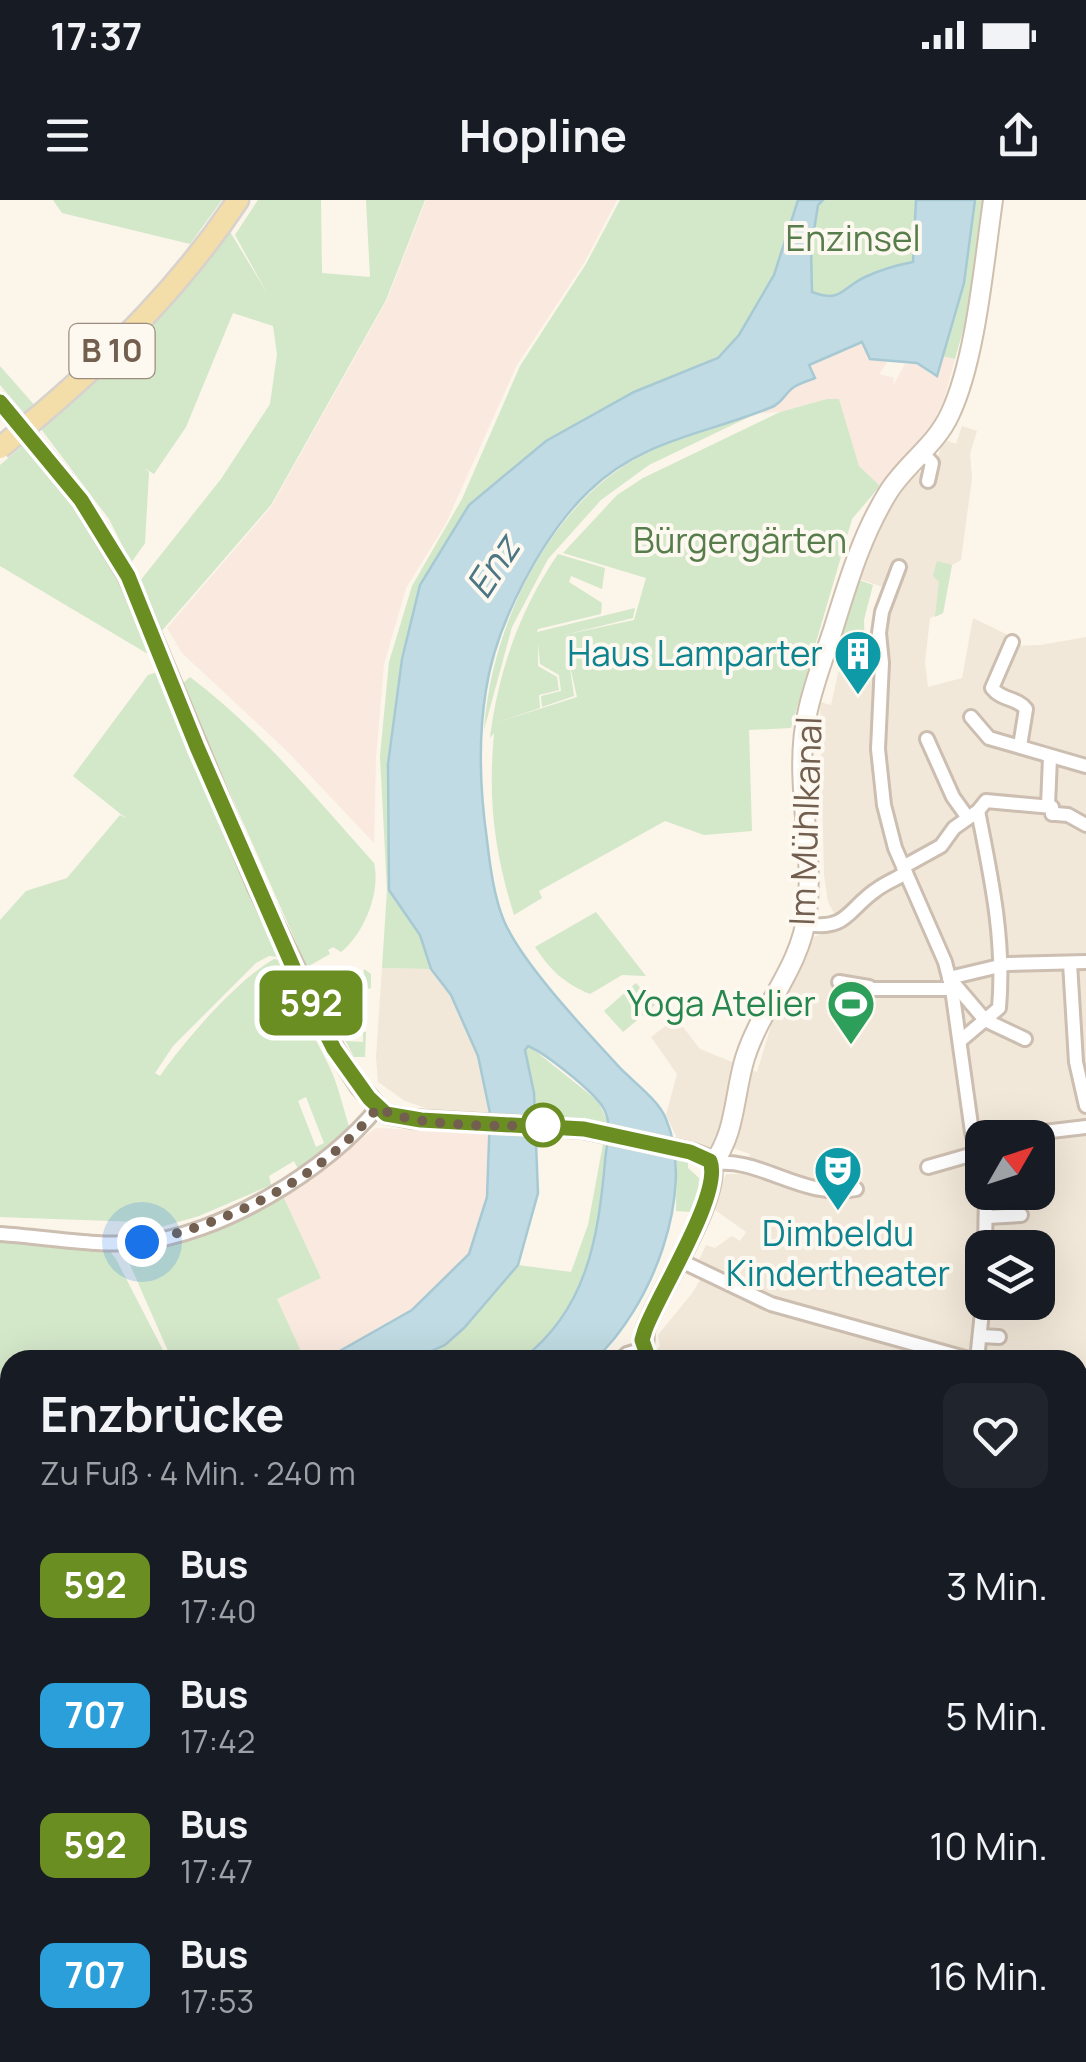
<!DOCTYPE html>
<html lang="de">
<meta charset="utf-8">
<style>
:root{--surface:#171b24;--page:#20242c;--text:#f1f3f6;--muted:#9ea1a6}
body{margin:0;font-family:Manrope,sans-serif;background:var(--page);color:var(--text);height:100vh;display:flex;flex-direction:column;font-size:38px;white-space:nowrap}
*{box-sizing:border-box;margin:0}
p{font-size:32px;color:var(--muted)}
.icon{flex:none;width:55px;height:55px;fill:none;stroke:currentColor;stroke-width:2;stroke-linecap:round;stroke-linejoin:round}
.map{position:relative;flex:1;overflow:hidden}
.details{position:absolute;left:0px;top:1150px;width:1088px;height:712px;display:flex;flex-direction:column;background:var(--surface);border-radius:30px 30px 0 0;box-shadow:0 10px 40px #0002}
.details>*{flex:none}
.badge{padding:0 20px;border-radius:15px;font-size:35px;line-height:65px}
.needle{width:65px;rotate:51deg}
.buttons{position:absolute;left:965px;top:920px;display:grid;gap:20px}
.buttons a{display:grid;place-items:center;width:90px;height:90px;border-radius:20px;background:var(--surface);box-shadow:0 10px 40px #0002;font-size:50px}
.you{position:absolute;width:50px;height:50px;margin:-25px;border:8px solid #fff;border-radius:50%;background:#1a73e8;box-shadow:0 0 0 15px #1a73e833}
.map>.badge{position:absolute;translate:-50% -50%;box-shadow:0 0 0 5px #fff}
.round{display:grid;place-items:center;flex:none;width:105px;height:105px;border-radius:20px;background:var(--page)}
.overview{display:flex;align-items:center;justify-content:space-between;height:170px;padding:0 40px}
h1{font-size:48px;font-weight:700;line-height:75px}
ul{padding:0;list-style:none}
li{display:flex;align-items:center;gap:30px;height:130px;padding:0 40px}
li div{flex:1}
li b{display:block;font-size:38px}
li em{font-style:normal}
li .badge{min-width:110px;font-weight:700;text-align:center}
.status{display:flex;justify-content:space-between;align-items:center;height:70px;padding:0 50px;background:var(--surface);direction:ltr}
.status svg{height:28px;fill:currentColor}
header{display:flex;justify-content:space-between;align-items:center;height:130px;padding:0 40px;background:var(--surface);font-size:45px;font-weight:700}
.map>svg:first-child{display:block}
</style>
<div class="status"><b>17:37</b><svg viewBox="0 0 49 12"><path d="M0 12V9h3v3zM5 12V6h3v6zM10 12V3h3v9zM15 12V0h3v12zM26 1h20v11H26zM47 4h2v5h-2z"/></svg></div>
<header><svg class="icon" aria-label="menu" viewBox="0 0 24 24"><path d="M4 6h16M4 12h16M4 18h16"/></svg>Hopline<svg class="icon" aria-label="share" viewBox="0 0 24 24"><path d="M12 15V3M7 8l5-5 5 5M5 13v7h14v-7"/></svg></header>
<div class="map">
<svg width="1086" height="1862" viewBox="0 0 1086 1862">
<rect width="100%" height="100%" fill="#fbf5ea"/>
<g fill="#f2e8d9" fill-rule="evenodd">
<path d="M962 226 977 231 970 254 972 278 961 360 952 365 943 413 930 418 925 462 928 487 962 478 973 418 1010 436 1006 443 1012 446 1041 445 1086 437V1862H0V1413L10 1412V1852H1078V1160H640L660 1147 658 1135 693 1092 707 1068 698 1062 706 1045 715 1048 732 1036 740 1041 746 1032 711 1007 726 974H744L750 954 715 942 708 948 678 940 666 915 677 874 651 837 676 818 700 849 757 872 773 819 813 737 842 728 828 702 824 675 820 502 831 505 841 460 887 466 885 439 895 391 856 378 874 328 912 270 933 276 943 239 956 244ZM982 938H1038V992H982ZM982 1048H1038V1102H982Z"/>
<path d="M382 768 431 769 451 795 478 856 490 913 428 909 405 901 378 882 376 857Z"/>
</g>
<g fill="#fae9df">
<path d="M426 0H617L584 63 517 165 445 325 406 388 384 464 376 558 374 643 287 551 182 453 167 428 271 307 387 100Z"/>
<path d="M863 142 878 158 888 161 879 174 894 178 893 186 905 164 917 163 932 175H937L941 156 955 159 944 199 934 221 880 286 859 266 839 199H827L780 212 753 214 777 205 794 187 814 178 809 165Z"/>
<path d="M376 928 489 933 487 997 469 1054 412 1110 324 1160H305L277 1099 321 1078 283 996Z"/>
<path d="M1086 1510V1571L1078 1561V1517Z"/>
</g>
<path fill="#f2e6f7" d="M1078 1170H1086V1230L1078 1231Z"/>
<g fill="#d3e7c9" fill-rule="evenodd">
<path d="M53 0H222L190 44 62 13Z"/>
<path d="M258 0H321L322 73 370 77 366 0H425L386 100 271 305 160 433 140 381 221 279 270 204 277 154 273 126 233 113 186 227 154 274 144 268 149 272 145 343 131 363 109 319 41 229 139 140 138 138 229 30 267 93 235 35Z"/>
<path d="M620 0H797L774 75 739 135 718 158 633 192 545 241 468 305 420 385 401 459 387 564 389 690 420 735 431 769 382 768 387 690 380 556 389 462 412 386 462 299 520 166 586 64Z"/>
<path d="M823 0H916L914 63C897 65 880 70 865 77 840 89 843 102 812 92L811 49 818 4Z"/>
<path d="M975 0H985L967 116 955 159 941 156 964 83Z"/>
<path d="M0 166 36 207 26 215 0 185Z"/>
<path d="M827 199H839L859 266 880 286 852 319 791 528 749 530 752 631 704 635 665 621 539 691 542 698 514 715C494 651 488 600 494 533L490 538C498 472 520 409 558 354L605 368 602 389 571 376 569 382 602 403 601 414 538 429 537 432 635 408 633 418 564 435 634 420 646 378 563 353 617 295 643 278 780 212ZM538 444 540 464 559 475 561 491 541 496 542 507 574 496 569 462 577 497 495 523 540 508 539 495 559 490 557 477 538 466Z"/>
<path d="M753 215 649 265 601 300 548 359 512 427 484 530C491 427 548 304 644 254 678 235 716 226 753 215Z"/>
<path d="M26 243 77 305 123 384 150 452 148 454 0 366V265Z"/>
<path d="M937 361 952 365 943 413 935 417 939 382 933 376Z"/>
<path d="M856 379 873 385 864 420 865 457 833 452Z"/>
<path d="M157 472 188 553 280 757 269 756 256 763 173 846 155 873 160 876C186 839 236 781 274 759L280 760C291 803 312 829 330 868 339 887 343 909 350 929L298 969 294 961 269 976 271 985 199 1016 140 1033 138 1022 0 1017V720L26 691 67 678 120 615 127 619 73 576 148 475ZM306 897 324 943 316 947 298 901Z"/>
<path d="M190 477C259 529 316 598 374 663 381 692 364 734 341 752L333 747 328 750 330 754 307 767 182 484Z"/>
<path d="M596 712 646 776 622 775 590 794C564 783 551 771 535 747Z"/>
<path d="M330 768H333L334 776 363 778 364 769 371 774V788L368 789 367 781 329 780V799L335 800V822L345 832 346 841 363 842V832H366L365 857H354L311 774Z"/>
<path d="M636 783 655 805 623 832 604 811Z"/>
<path d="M529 846 598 901 610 926 535 916 534 893 525 850Z"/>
<path d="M603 944 606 945C598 1029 595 1104 521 1160H412C465 1136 482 1107 518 1065L571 1072 588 1025Z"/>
<path d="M677 959 688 962V968L699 978 698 993 690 1012 676 1011Z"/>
<path d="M283 996 321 1078 277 1099 305 1160H172L124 1051 185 1041Z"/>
<path d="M0 1040 106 1046 116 1059 168 1160H10V1239L0 1243Z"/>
<path d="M10 1331V1412L0 1413V1333Z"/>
</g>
<g fill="#c0dbe3" stroke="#a7c9d4" stroke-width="2.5">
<path d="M798 0H823L818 5 811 49 812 92C842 103 840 89 865 77 880 70 897 65 913 62L916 0H975L964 83 937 176 917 163 870 159 862 142 809 165 815 178C808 181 800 183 794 187 785 193 782 203 772 207 707 234 642 239 589 291 541 337 496 424 486 490 478 539 480 591 487 640 490 666 494 697 504 721 523 765 588 833 621 869 635 883 659 901 666 919 697 993 650 1110 594 1160H521C587 1110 598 1039 605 962 606 944 613 926 604 909 595 892 545 853 528 846L525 850 534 893 538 993 518 1065 464 1128 445 1145 412 1160H324L412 1110 469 1054 487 997 490 913 478 856 451 795 431 769 420 735 389 690 388 564 402 459 420 385 469 305 546 241 634 192 718 158 739 135 774 75Z"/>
<path d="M10 1239V1331L0 1332V1243Z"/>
</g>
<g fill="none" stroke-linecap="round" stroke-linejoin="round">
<g stroke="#ccbeb0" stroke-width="18">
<g id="street">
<path d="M923 253 932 263 928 281"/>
<path d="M899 367 882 412 879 433 882 463 878 549 884 605 895 648 945 762 952 789 972 932 982 974"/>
<path d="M1012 442 992 488C1002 501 1017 497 1026 509L1020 546"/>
<path d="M971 517 989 538 1086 566"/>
<path d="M927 539 953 597 968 618"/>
<path d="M1048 606 1050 557"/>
<path d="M1056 614 1068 615 1086 625"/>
<path d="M903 667 941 646 954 628 978 611 986 601 1052 607V614H1056"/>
<path d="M806 724C847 731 847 710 876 690 885 683 896 679 906 673"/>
<path d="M1070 763 1076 862 1086 906"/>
<path d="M949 778 1008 764 1086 762"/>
<path d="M951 780 985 820 1025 839"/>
<path d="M839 782 869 787V789H952"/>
<path d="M960 841 999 808C1005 740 991 677 978 611"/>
<path d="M993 938 1086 927"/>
<path d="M712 964C758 955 802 1000 856 989"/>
<path d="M928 967 977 953"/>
<path d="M988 1017 1021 1015"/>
<path d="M0 1034C45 1037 92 1046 137 1043 219 1036 328 970 378 907"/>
<path d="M985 1048 986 992"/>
<path d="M679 1060 771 1104 972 1160"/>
<path d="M983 1106 1000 1107"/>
<path d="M981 1136 999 1137"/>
<path d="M620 1160 627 1154 644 1149"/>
<path d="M977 1160 983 1102"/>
<path d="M1078 1234H1086"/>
<path d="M1078 1334 1086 1324"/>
<path d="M0 1445 10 1441"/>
<path d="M1078 1569 1086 1579"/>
<path d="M0 1703 10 1723"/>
<path d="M1078 1771 1086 1769"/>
<path d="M0 1839 10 1829"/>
<path d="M112 1852 122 1862"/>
<path d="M514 1852 522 1862"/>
<path d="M667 1852 673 1862"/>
<path d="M880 1852 882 1862"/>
<path d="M312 1862 322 1852"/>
<path d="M495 1862 506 1852"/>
<path d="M649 1862 658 1852"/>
</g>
</g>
<g stroke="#cebfae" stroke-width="22">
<g id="secondary">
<path d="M0 202 81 300 128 377 257 687 335 849 359 886 378 907 386 914 412 919 583 929 691 952 707 958 712 964"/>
<path d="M712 964C736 935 734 893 745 858 761 807 801 767 807 713 815 645 792 577 808 510 814 483 824 457 833 430 848 382 862 334 889 291 907 263 936 245 950 214 976 159 984 62 993 0"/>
<path d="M649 1160 644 1149 645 1130C658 1093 721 998 712 964"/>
<path d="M1078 1277 1086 1276"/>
</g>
</g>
<g stroke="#d8d2ce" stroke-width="25">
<path id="primary" d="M40 215C115 151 183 83 238 0"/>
</g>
<use href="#street" stroke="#fff" stroke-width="12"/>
<use href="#secondary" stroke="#fff" stroke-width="18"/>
<use href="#primary" stroke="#f3dda9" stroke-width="20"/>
<g stroke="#d8d2ce" stroke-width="25" stroke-linecap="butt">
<path id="primary-bridge" d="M0 248 40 215"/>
</g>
<use href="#primary-bridge" stroke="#f3dda9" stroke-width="20"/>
</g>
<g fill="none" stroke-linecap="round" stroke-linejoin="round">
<g stroke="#fff" stroke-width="22">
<path id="line" d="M0 202 81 300 128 376 197 547 297 776 334 849 369 898 386 914 421 920 584 929 690 952 710 961C723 993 658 1094 645 1130L642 1140 649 1160"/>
</g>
<use href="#line" stroke="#6b8e23" stroke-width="15"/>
<path stroke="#735f4f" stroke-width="10" stroke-dasharray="0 18" d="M142 1042C230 1023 321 980 378 907 404 927 508 927 543 925"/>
</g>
<defs>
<g id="building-pin" transform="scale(2.5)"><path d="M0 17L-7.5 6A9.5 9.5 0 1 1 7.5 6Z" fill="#0f9aa8" stroke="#fdf9f0"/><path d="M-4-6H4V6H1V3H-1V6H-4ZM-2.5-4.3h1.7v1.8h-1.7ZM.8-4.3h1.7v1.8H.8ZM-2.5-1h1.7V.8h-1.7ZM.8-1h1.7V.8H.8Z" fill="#fff"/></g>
<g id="stadium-pin" transform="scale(2.5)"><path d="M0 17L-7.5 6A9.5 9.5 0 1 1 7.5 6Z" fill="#2e9e5b" stroke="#fdf9f0"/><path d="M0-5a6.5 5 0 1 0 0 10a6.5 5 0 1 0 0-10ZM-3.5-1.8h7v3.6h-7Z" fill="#fff"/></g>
<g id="theatre-pin" transform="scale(2.5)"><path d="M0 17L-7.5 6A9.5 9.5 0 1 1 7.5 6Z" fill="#0f9aa8" stroke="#fdf9f0"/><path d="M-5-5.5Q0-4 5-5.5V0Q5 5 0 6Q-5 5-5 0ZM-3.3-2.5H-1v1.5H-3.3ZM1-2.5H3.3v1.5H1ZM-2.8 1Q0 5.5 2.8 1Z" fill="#fff"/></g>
</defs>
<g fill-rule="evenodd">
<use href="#building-pin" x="858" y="454"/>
<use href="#stadium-pin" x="851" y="804"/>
<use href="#theatre-pin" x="838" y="970"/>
</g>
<circle fill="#fff" stroke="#6b8e23" stroke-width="5" cx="543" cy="925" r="20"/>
<g text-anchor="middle" stroke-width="8" stroke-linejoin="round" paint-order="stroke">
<rect fill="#fdf9f0" stroke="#9c8d7f" stroke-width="2.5" x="69.5" y="124" width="85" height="54" rx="8"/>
<g font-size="32" font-weight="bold" fill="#735f4f">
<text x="112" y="162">B 10</text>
</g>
<g font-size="35" fill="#567d4b" stroke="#fdf9f0">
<text x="853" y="51">Enzinsel</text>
<text x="740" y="353">Bürgergärten</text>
</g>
<g font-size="35" fill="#0d838f" stroke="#fdf9f0" text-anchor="end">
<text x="823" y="466">Haus Lamparter</text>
<text x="838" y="1046" text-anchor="middle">Dimbeldu<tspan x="838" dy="40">Kindertheater</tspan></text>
</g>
<g font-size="35" fill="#735f4f" stroke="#fdf9f0">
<text transform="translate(806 621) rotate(-88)" y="12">Im Mühlkanal</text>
</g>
<g font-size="35" fill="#27864d" stroke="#fdf9f0" text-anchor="end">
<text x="816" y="816">Yoga Atelier</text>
</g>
<g font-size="38" font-style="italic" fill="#4b7684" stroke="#fdf9f0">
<text transform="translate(493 367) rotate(-57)" y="13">Enz</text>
</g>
</g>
</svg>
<div class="buttons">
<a><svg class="needle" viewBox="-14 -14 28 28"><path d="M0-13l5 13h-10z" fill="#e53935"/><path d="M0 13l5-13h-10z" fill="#9ea1a6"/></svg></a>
<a><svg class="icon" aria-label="layers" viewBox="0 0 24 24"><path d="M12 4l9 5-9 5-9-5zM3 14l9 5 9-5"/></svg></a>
</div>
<div class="you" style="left:142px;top:1042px"></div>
<b class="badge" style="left:311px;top:803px;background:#6b8e23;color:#fff">592</b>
<section class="details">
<div class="overview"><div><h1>Enzbrücke</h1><p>Zu Fuß · 4 Min. · 240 m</p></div><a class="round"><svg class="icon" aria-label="heart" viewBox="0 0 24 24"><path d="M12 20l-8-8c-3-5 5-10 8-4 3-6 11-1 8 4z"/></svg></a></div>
<ul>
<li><span class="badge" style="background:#6b8e23;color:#fff">592</span><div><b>Bus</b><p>17:40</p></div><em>3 Min.</em></li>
<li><span class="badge" style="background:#2b9fd9;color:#fff">707</span><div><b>Bus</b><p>17:42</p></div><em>5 Min.</em></li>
<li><span class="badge" style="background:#6b8e23;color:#fff">592</span><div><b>Bus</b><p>17:47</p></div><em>10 Min.</em></li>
<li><span class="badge" style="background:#2b9fd9;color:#fff">707</span><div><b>Bus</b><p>17:53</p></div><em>16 Min.</em></li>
</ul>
</section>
</div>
